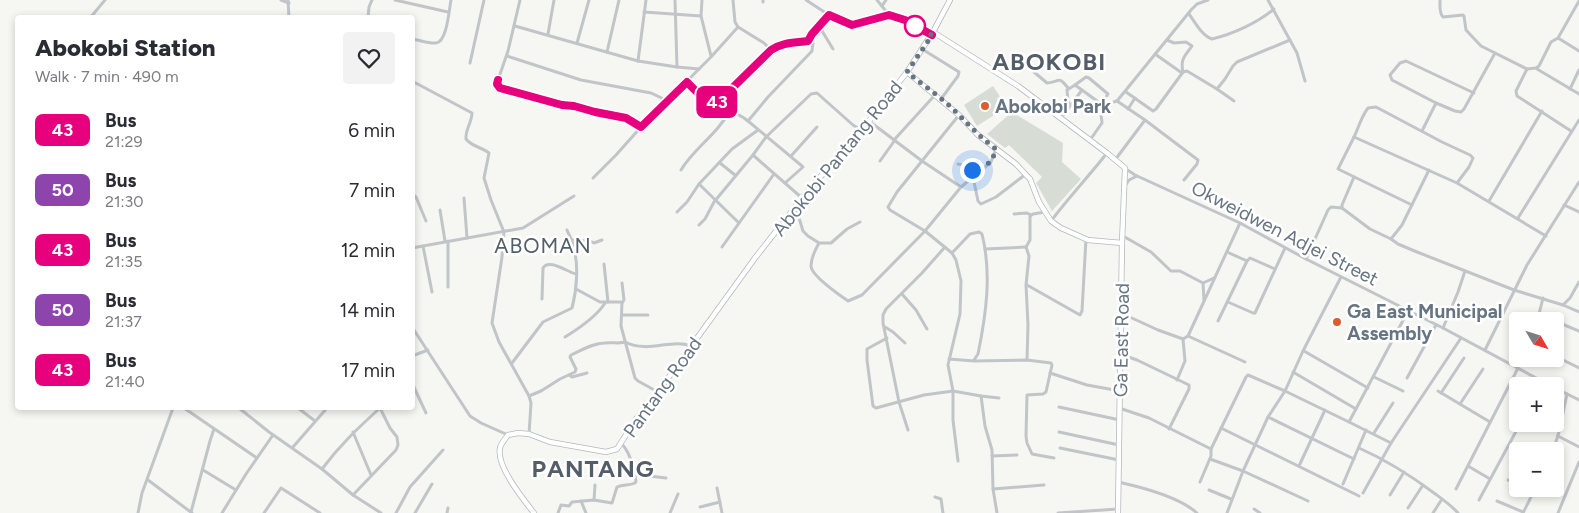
<!DOCTYPE html>
<meta charset="utf-8">
<style>
:root{--surface:#fff;--page:#f2f2f3;--text:#2b2b33;--muted:#7c7c81}
body{margin:0;font-family:Figtree,sans-serif;background:var(--page);color:var(--text);height:100vh;display:flex;flex-direction:column;font-size:19px;white-space:nowrap}
*{box-sizing:border-box;margin:0}
p{font-size:16px;color:var(--muted)}
.icon{flex:none;width:28px;height:28px;fill:none;stroke:currentColor;stroke-width:2;stroke-linecap:round;stroke-linejoin:round}
.map{position:relative;flex:1;overflow:hidden}
.side{position:absolute;left:15px;top:15px;width:400px;height:395px;display:flex;flex-direction:column;background:var(--surface);border-radius:5px;box-shadow:0 2px 8px #0003}
.side>*{flex:none}
.badge{padding:0 10px;border-radius:8px;font-size:18px;line-height:32px}
.needle{width:32px;rotate:128deg}
.fabs{position:absolute;left:1509px;top:312px;display:grid;gap:10px}
.fabs a{display:grid;place-items:center;width:55px;height:55px;border-radius:5px;background:var(--surface);box-shadow:0 2px 8px #0003;font-size:25px}
.you{position:absolute;width:25px;height:25px;margin:-12px;border:4px solid #fff;border-radius:50%;background:#1a73e8;box-shadow:0 0 0 8px #1a73e833}
.map>.badge{position:absolute;translate:-50% -50%;box-shadow:0 0 0 2px #fff}
.round{display:grid;place-items:center;flex:none;width:52px;height:52px;border-radius:5px;background:var(--page)}
.overview{display:flex;align-items:center;justify-content:space-between;height:85px;padding:0 20px}
h1{font-size:24px;font-weight:800;line-height:38px}
ul{padding:0;list-style:none}
li{display:flex;align-items:center;gap:15px;height:60px;padding:0 20px}
li div{flex:1}
li b{display:block;font-size:19px}
li em{font-style:normal}
li .badge{min-width:55px;font-weight:700;text-align:center}
.map>svg:first-child{display:block}
</style>
<div class="map">
<svg width="1579" height="513" viewBox="0 0 1579 513">
<rect width="100%" height="100%" fill="#f6f6f3"/>
<g fill="#d7ddd4">
<path d="M993 86 1007 107 977 126 964 105Z"/>
<path d="M1012 112 1063 143 1062 162 1081 179 1052 211 1036 183 1042 177 1009 145 1005 148 987 134Z"/>
</g>
<g fill="none" stroke-linecap="round" stroke-linejoin="round">
<g stroke="#b4b8bc" stroke-width="6">
<g id="secondary">
<path d="M933 32 1018 86 1107 153 1125 168 1122 243 1118 513"/>
<path d="M907 72 959 115 978 135 1016 164 1030 179 1039 202 1051 221 1061 228 1088 240 1122 243"/>
<path d="M534 513C523 499 496 466 500 448 501 443 505 439 508 435L518 433 529 434 550 442 606 452 617 449 636 419 658 392 755 258 802 198 869 121 907 72 933 32 950 0"/>
</g>
</g>
<g stroke="#c1c5c8" stroke-width="3">
<path d="M281 0 289 3"/>
<path d="M288 0 289 18"/>
<path d="M395 0 448 12"/>
<path d="M520 0 508 51 498 80V87L562 105 574 106 595 113 626 118 641 127 711 57 738 27 735 22 733 0"/>
<path d="M806 0 829 15 844 21 849 25C863 25 875 16 888 15 897 14 922 30 932 35"/>
<path d="M877 0 889 15"/>
<path d="M1268 0 1297 53 1305 81"/>
<path d="M1440 0C1440 6 1439 13 1443 17L1463 15 1464 16 1466 30 1481 46 1527 69 1536 68 1539 66 1551 42 1558 38 1579 1"/>
<path d="M763 2V0"/>
<path d="M882 6 886 0"/>
<path d="M644 12 701 16 702 0"/>
<path d="M1189 14C1195 22 1202 36 1212 39 1233 34 1257 23 1274 9"/>
<path d="M701 16 711 56"/>
<path d="M368 17 369 7 372 0"/>
<path d="M90 18 105 0"/>
<path d="M515 26 638 61 677 67 675 0"/>
<path d="M819 26 833 49"/>
<path d="M738 27 764 43 771 50"/>
<path d="M548 34 554 0"/>
<path d="M1558 38 1579 51"/>
<path d="M412 39C420 40 429 44 436 43 447 42 449 10 451 0"/>
<path d="M577 43 589 0"/>
<path d="M922 49 959 72 958 76 941 99"/>
<path d="M607 52 619 0"/>
<path d="M1155 54 1182 73"/>
<path d="M507 56 581 80 651 93 668 101"/>
<path d="M638 61 646 0"/>
<path d="M470 63 484 0"/>
<path d="M677 67 699 69"/>
<path d="M1527 69 1516 91 1517 96 1571 131"/>
<path d="M1537 69 1579 94"/>
<path d="M1034 72 1047 83C1060 82 1058 75 1068 88"/>
<path d="M1183 72 1187 71 1217 89 1234 101"/>
<path d="M412 81 472 113C472 122 465 130 466 139 472 147 482 147 489 153L484 178 491 200 504 232 502 257 492 323 499 342 529 396 531 403 529 434"/>
<path d="M687 82C693 88 700 97 708 101 721 108 736 111 748 121L768 97 812 51 813 43 810 40"/>
<path d="M1075 85 1086 77 1089 78 1108 94 1101 104"/>
<path d="M1217 89 1225 79 1233 66 1237 62 1290 40"/>
<path d="M1570 89 1579 70"/>
<path d="M1126 92 1153 111 1156 109 1183 72C1180 59 1185 56 1192 46L1186 42 1174 43 1167 40"/>
<path d="M1436 103 1392 80 1390 75 1400 63 1406 61 1474 93"/>
<path d="M716 104 771 50C783 42 795 43 808 41L812 35 829 15"/>
<path d="M1071 105 1068 102 1067 90 1075 85 1104 106"/>
<path d="M1128 109 1135 98"/>
<path d="M1061 118 1082 90"/>
<path d="M1145 120 1198 160 1197 164 1184 180"/>
<path d="M748 121 802 166 803 167 785 183"/>
<path d="M869 121 922 161 961 187"/>
<path d="M1422 131 1436 103 1455 111 1461 112 1464 109 1495 53"/>
<path d="M1354 137 1338 169 1412 205"/>
<path d="M894 140 935 95"/>
<path d="M1090 140 1102 123C1102 120 1101 117 1101 114 1101 104 1110 103 1117 101L1191 10 1197 4 1208 0"/>
<path d="M753 155 766 137 811 94 817 93 853 125 861 130"/>
<path d="M791 156 817 127"/>
<path d="M1115 160 1145 120 1117 101"/>
<path d="M880 161 895 140"/>
<path d="M720 163 735 175"/>
<path d="M958 164C965 165 973 167 975 174"/>
<path d="M1126 169 1135 175 1240 223 1306 259 1443 328 1551 386"/>
<path d="M681 170C694 148 718 134 730 110"/>
<path d="M1429 170 1402 225 1391 239 1398 244 1417 252 1514 290 1563 305 1579 312"/>
<path d="M973 177 978 201 981 204 996 197 1026 174"/>
<path d="M1354 177 1342 205V208L1370 229 1391 239"/>
<path d="M593 178 616 155 641 127"/>
<path d="M1457 183 1469 167 1473 158 1470 155 1442 142 1376 107 1368 108C1361 117 1359 127 1354 137L1457 183 1546 236"/>
<path d="M699 184 739 223"/>
<path d="M1125 186 1129 180 1137 176"/>
<path d="M412 194 416 197 426 221"/>
<path d="M464 198 467 238"/>
<path d="M1489 201 1542 111"/>
<path d="M1564 205 1579 212"/>
<path d="M796 208 803 231 808 236 819 243H831L847 229 860 222"/>
<path d="M440 210 445 241"/>
<path d="M677 212 687 202 699 184 732 149 758 130"/>
<path d="M1014 214 1027 213 1031 215"/>
<path d="M1518 218 1579 120"/>
<path d="M1051 221C1069 197 1089 176 1107 153"/>
<path d="M699 225 705 219 714 202 753 155 802 198"/>
<path d="M1123 236 1151 252 1171 271H1180L1203 283"/>
<path d="M572 240 590 241 594 243 602 240"/>
<path d="M819 243C815 250 811 259 811 266 811 276 841 296 848 301L862 295 925 231 961 187 991 162 996 149"/>
<path d="M423 246 432 292"/>
<path d="M722 247 774 174"/>
<path d="M412 248 523 228 574 196"/>
<path d="M985 249 1026 247"/>
<path d="M1227 252 1247 261 1250 258 1275 269"/>
<path d="M952 253 970 234 979 232 982 234C992 274 986 315 978 354L974 360"/>
<path d="M1306 259 1328 210 1331 207 1342 208"/>
<path d="M604 264 608 302"/>
<path d="M622 283 624 300 622 303"/>
<path d="M1203 283 1204 300"/>
<path d="M1203 283 1214 278"/>
<path d="M1027 285 1080 315 1082 311 1086 239"/>
<path d="M448 287V241"/>
<path d="M576 289 600 302H622L621 326 635 378 638 381 658 392"/>
<path d="M902 294 916 310 927 329"/>
<path d="M1543 298 1539 314 1555 321"/>
<path d="M542 299 543 268C549 258 567 272 576 274"/>
<path d="M1228 302 1253 313H1255L1285 248"/>
<path d="M1563 305 1570 298 1579 282"/>
<path d="M1121 313 1158 330 1183 339 1188 336 1245 362"/>
<path d="M622 315H648"/>
<path d="M1218 321 1247 261"/>
<path d="M1535 321 1539 314"/>
<path d="M1555 321 1579 331"/>
<path d="M412 327 470 416 481 423 508 435"/>
<path d="M885 327 893 332 905 343"/>
<path d="M1443 328 1458 292 1465 271"/>
<path d="M1188 336 1240 223"/>
<path d="M565 337C578 329 597 316 605 303"/>
<path d="M887 338 867 349V360L873 406 876 408 924 395 953 391 981 396 999 398"/>
<path d="M1485 350 1527 265 1579 182"/>
<path d="M1304 351 1368 388"/>
<path d="M1120 354 1137 360 1189 385V389L1169 429"/>
<path d="M412 356 428 350"/>
<path d="M1555 356 1579 368"/>
<path d="M949 359 974 361 1027 360 1051 363 1052 365 1046 392 1043 394 1027 395 1026 436 1027 443 1032 454 1054 458"/>
<path d="M1027 360 1028 325 1026 285 1029 256 1026 247 1030 240V216L1033 214 1045 212"/>
<path d="M512 363 543 322 572 308C577 289 579 264 573 245 572 240 569 235 567 230"/>
<path d="M1293 372 1356 409"/>
<path d="M1050 373 1087 385 1120 391"/>
<path d="M569 375 572 377 587 373"/>
<path d="M1374 377 1403 391"/>
<path d="M1407 378 1436 325"/>
<path d="M1177 380 1185 361 1183 339"/>
<path d="M412 383 426 413"/>
<path d="M1555 388 1579 400"/>
<path d="M1438 391 1490 422"/>
<path d="M1441 393 1464 358"/>
<path d="M529 396 541 391 560 379 575 372 576 369 570 357 571 355C582 350 593 343 605 343 612 342 618 344 625 342 649 354 671 338 691 346"/>
<path d="M981 396 985 426 992 450 993 489 997 513"/>
<path d="M1460 404 1483 369"/>
<path d="M1059 407 1120 420"/>
<path d="M184 408 257 458"/>
<path d="M239 408 269 432 322 469 353 495 381 513"/>
<path d="M298 408 315 421"/>
<path d="M1119 408 1149 418 1211 449V456L1200 482"/>
<path d="M1268 417 1354 459"/>
<path d="M1349 422 1391 443"/>
<path d="M1221 428 1359 496"/>
<path d="M908 430 899 402 883 323V315L886 309 922 273 945 247"/>
<path d="M353 432 371 475"/>
<path d="M1059 432 1119 445"/>
<path d="M1374 433 1393 403"/>
<path d="M1558 436 1579 447"/>
<path d="M293 447 327 408"/>
<path d="M1060 448 1119 460"/>
<path d="M1359 448C1386 460 1410 475 1434 493 1442 499 1451 505 1458 513"/>
<path d="M1211 449 1246 377 1248 375 1285 391 1349 422 1408 311"/>
<path d="M1553 451 1559 432 1567 394"/>
<path d="M992 456 1017 455"/>
<path d="M1210 459 1243 471 1308 501"/>
<path d="M958 461 953 420V391L948 365 960 314 961 281 956 260 952 253 925 231 890 210 888 207 897 192 959 115"/>
<path d="M1299 466 1325 410"/>
<path d="M1468 466 1490 479"/>
<path d="M322 469C340 445 358 428 380 408"/>
<path d="M203 470 236 490"/>
<path d="M634 475H641L666 478"/>
<path d="M148 480 192 513"/>
<path d="M1508 480 1518 484"/>
<path d="M1118 482C1141 487 1179 497 1197 513"/>
<path d="M1343 484 1366 430"/>
<path d="M717 488 722 513"/>
<path d="M993 489 1044 485"/>
<path d="M1456 489 1518 368"/>
<path d="M1528 489 1533 491"/>
<path d="M1209 490 1231 499"/>
<path d="M1363 493 1391 443 1461 338"/>
<path d="M353 495 396 450 398 445 397 437 390 428 380 408"/>
<path d="M1390 495 1404 472"/>
<path d="M935 497 941 499 943 513"/>
<path d="M594 500 595 485"/>
<path d="M1479 500 1520 424"/>
<path d="M581 501 586 513"/>
<path d="M1497 501 1523 512"/>
<path d="M700 507 720 502"/>
<path d="M1408 508 1423 485"/>
<path d="M1254 509 1260 513"/>
<path d="M191 512 210 441 214 429"/>
<path d="M138 513 142 493 173 408"/>
<path d="M222 513 246 474 273 435"/>
<path d="M264 513 281 488 320 513"/>
<path d="M396 513 410 487 443 450"/>
<path d="M415 513 432 484"/>
<path d="M447 513 448 508"/>
<path d="M558 513 561 505 569 506 572 502 594 500 612 503 617 487C623 484 629 486 635 483L636 481C633 468 631 453 621 443"/>
<path d="M670 513 678 494"/>
<path d="M1058 513 1118 509"/>
<path d="M1227 513 1243 471 1268 417 1285 391 1303 351 1341 277"/>
<path d="M1433 513 1442 499"/>
<path d="M1523 513 1535 489"/>
<path d="M1558 513 1579 462"/>
</g>
<use href="#secondary" stroke="#fff" stroke-width="4.5"/>
</g>
<g fill="none" stroke-linecap="round" stroke-linejoin="round">
<g stroke="#fff" stroke-width="11">
<path id="line" d="M498 80 497 84 500 88 562 105 574 106 595 112 626 118 641 127 687 82C696 91 703 100 716 104L771 50C783 42 795 43 808 41L812 34 829 15 852 25 889 15 905 20 932 35"/>
</g>
<use href="#line" stroke="#e6007e" stroke-width="8"/>
<path stroke="#677582" stroke-width="5" stroke-dasharray="0 9" d="M915 26 932 35 907 72C924 86 944 99 959 115 972 128 981 138 996 149 993 162 984 167 975 175L972 170"/>
</g>
<circle fill="#fff" stroke="#e6007e" stroke-width="2.5" cx="915" cy="26" r="10"/>
<g fill="#da5d2f" stroke="#fff" stroke-width="2">
<circle cx="985" cy="106" r="5"/>
<circle cx="1337" cy="322" r="5"/>
</g>
<g text-anchor="middle" stroke-width="5" stroke-linejoin="round" paint-order="stroke">
<g font-size="19" font-weight="bold" fill="#677582" stroke="#fff" text-anchor="start">
<text x="995" y="113">Abokobi Park</text>
<text x="1347" y="318">Ga East Municipal<tspan x="1347" dy="22">Assembly</tspan></text>
</g>
<g font-size="19" fill="#677582" stroke="#fff">
<text transform="translate(837 158) rotate(-51)" y="7">Abokobi Pantang Road</text>
<text transform="translate(1285 233) rotate(27)" y="7">Okweidwen Adjei Street</text>
<text transform="translate(1121 340) rotate(-89)" y="7">Ga East Road</text>
<text transform="translate(662 387) rotate(-54)" y="7">Pantang Road</text>
</g>
<g font-size="21" letter-spacing="1" fill="#545e68" stroke="#fff">
<text x="543" y="253">ABOMAN</text>
</g>
<g font-size="24" font-weight="bold" letter-spacing="1" fill="#545e68" stroke="#fff">
<text x="1049" y="70">ABOKOBI</text>
<text x="593" y="477">PANTANG</text>
</g>
</g>
</svg>
<div class="fabs">
<a><svg class="needle" viewBox="-14 -14 28 28"><path d="M0-13l5 13h-10z" fill="#e53935"/><path d="M0 13l5-13h-10z" fill="#7c7c81"/></svg></a>
<a>+</a>
<a>−</a>
</div>
<div class="you" style="left:972px;top:170px"></div>
<b class="badge" style="left:717px;top:102px;background:#e6007e;color:#fff">43</b>
<section class="side">
<div class="overview"><div><h1>Abokobi Station</h1><p>Walk · 7 min · 490 m</p></div><a class="round"><svg class="icon" aria-label="heart" viewBox="0 0 24 24"><path d="M12 20l-8-8c-3-5 5-10 8-4 3-6 11-1 8 4z"/></svg></a></div>
<ul>
<li><span class="badge" style="background:#e6007e;color:#fff">43</span><div><b>Bus</b><p>21:29</p></div><em>6 min</em></li>
<li><span class="badge" style="background:#8e44ad;color:#fff">50</span><div><b>Bus</b><p>21:30</p></div><em>7 min</em></li>
<li><span class="badge" style="background:#e6007e;color:#fff">43</span><div><b>Bus</b><p>21:35</p></div><em>12 min</em></li>
<li><span class="badge" style="background:#8e44ad;color:#fff">50</span><div><b>Bus</b><p>21:37</p></div><em>14 min</em></li>
<li><span class="badge" style="background:#e6007e;color:#fff">43</span><div><b>Bus</b><p>21:40</p></div><em>17 min</em></li>
</ul>
</section>
</div>
